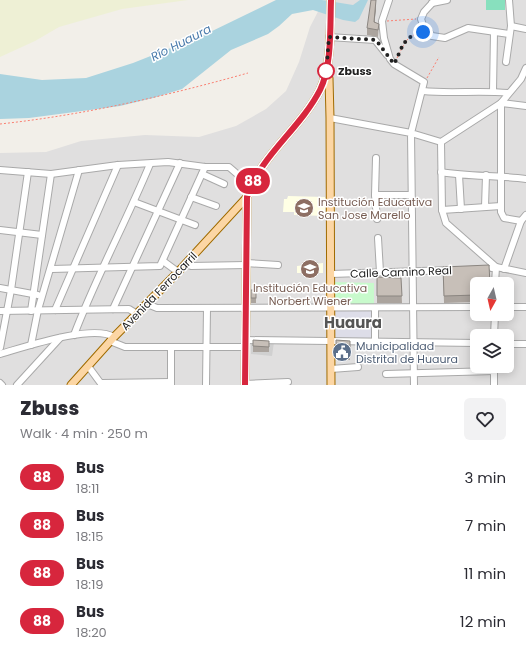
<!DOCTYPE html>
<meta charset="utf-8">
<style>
:root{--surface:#fff;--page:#f2f2f3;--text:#2b2b33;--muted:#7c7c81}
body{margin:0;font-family:Poppins,sans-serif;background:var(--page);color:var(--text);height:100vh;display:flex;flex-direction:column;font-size:15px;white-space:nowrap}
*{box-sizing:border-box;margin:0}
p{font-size:13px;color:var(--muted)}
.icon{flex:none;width:22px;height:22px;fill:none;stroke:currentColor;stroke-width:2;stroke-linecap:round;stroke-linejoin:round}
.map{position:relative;height:385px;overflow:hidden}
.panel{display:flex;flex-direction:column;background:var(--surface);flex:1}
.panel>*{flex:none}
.badge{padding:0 8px;border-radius:13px;font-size:14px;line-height:26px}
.needle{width:26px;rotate:188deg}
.controls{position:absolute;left:470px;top:277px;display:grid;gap:8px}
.controls a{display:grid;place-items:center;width:44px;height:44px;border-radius:6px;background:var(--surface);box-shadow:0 2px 10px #0003;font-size:20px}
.you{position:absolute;width:20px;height:20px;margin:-10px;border:3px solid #fff;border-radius:50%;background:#1a73e8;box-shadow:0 0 0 6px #1a73e833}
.map>.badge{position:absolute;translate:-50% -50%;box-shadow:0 0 0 2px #fff}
.round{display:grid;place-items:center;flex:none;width:42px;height:42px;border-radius:6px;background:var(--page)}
.head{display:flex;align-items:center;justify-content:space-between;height:68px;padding:0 20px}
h1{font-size:19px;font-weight:800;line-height:30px}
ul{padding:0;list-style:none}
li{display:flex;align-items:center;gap:12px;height:48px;padding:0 20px}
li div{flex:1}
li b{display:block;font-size:15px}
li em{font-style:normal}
li .badge{min-width:44px;font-weight:700;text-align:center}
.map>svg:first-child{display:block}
</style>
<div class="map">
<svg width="526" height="385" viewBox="0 0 526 385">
<rect width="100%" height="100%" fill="#f2efe9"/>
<path fill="#e0dfdf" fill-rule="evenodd" d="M324 0H526V385H0V153L46 152 81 141 145 135 199 137 236 126 266 109 286 91 299 62 310 27ZM477 284H507V314H477ZM477 336H507V366H477Z"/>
<g fill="#ffffe5">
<path d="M288 196 325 197V216L294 215V212H283L284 199H287Z"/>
<path d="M323 263V273H297V266Z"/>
</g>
<path fill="#d0d0d0" d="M251 342H274L272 356 251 354Z"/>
<path fill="#eef0d5" d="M0 0H188L122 9 59 27 35 41 0 57Z"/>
<path fill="#c8facc" d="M334 282 374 283V305H334Z"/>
<rect fill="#88e0be" x="486" y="0" width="19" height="10"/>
<path fill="#dddde8" d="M336 310H370L372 312V336L369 338H337L334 335V313Z"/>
<path fill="#aad3df" d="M276 0H322L353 5 360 0H368L359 19 355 22 343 20 313 10 292 14 279 26 268 34 231 50 182 89 153 98 120 106 29 118 0 119V74L42 80 86 78 133 63 206 34Z"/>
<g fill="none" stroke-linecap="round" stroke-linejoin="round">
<g stroke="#a9a9a9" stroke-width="8">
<g id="minor">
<path d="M389 0 382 21 384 38 390 59 394 64 424 82 411 133 441 142 442 210 446 223 496 267 526 273"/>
<path d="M435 0 424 12 421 19 423 25 432 36 445 38 468 28 509 34"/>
<path d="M432 3 447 0"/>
<path d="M511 26 526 29"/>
<path d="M329 37 375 40 387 55"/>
<path d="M506 62 511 26 509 0"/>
<path d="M423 91C451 94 480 90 508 93"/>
<path d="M493 91 494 32"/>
<path d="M330 118 411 133 414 385"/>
<path d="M441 142 501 103 526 106"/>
<path d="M376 158 375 195 377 219"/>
<path d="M0 170 51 174 118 165 168 162 205 167H229L251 186"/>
<path d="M441 172C469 177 498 175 526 179"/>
<path d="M202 174 224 184"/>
<path d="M459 175 461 209"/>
<path d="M375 195H410"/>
<path d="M191 197 216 206"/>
<path d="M134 202 195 225"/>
<path d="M485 207 486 175"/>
<path d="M442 210 501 206"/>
<path d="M521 221 504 218 501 212V103L521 79 526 68"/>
<path d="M0 230 42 235"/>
<path d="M378 238 380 272"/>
<path d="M163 261 178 272"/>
<path d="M246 263 278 265"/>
<path d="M185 264 191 266 246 265"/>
<path d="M492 268 496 267 495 284"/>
<path d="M52 269 160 266 205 167"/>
<path d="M504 269 521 221 526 215"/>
<path d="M331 274 451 270"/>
<path d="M0 288 38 295"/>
<path d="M147 304 157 308 477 307"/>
<path d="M507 307H526"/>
<path d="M375 308V342"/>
<path d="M113 309 180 163"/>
<path d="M55 310 118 165"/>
<path d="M0 311 129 309 137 314"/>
<path d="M31 311 51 174"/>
<path d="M74 335C96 277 126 222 150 164"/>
<path d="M494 336 495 314"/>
<path d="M245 340 477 343"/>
<path d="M110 341 125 347H245"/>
<path d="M507 344H526"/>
<path d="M31 345 38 310 79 170"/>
<path d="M0 348 11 290 28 172"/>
<path d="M0 354C25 347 92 324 114 337"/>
<path d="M88 366 102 385"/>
<path d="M331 369 358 367"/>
<path d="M386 374 494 371"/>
<path d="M0 383 2 385"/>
<path d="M102 383 171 382"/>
<path d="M245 384 288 382"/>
<path d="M17 385 60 338"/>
<path d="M171 385V347"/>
<path d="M206 385 207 308"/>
<path d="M494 385V366"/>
</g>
</g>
<g stroke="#a06b00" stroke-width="9">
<g id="major">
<path d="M326 75 329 78 330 118 331 385"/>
<path d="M71 385 114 337 178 272 247 197"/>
<path d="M245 385 247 197C260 156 300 129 320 90 332 65 330 27 331 0"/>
</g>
</g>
<g stroke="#fa8072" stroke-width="1" stroke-dasharray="2 2" stroke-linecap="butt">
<path d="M387 21 416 19"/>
<path d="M397 58C405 44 404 37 422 32"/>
<path d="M427 78 439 57"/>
<path d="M0 124C84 115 166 96 248 73"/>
</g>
<use href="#minor" stroke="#fff" stroke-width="6"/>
<use href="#major" stroke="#fcd6a4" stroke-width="7"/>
</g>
<g fill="#aba49e">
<path d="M376 7 374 22 379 24 378 37 367 35V28Z"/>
<path d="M443 267 477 284V302L444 303Z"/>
<path d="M377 277 401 278 402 303H377Z"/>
<rect x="251" y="290" width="5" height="13"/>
<path d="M253 340 269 341V352H253Z"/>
<path d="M336 340 350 341V360H336Z"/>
</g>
<path fill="#8b8681" d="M376 0V7L374 29V22Z"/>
<g fill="#c7bfb8" stroke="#8b8681">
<path d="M371 0H376L374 22 379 24 378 30 367 28Z"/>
<path d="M489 265 490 284H477V295L444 296 443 267Z"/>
<path d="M377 277 401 278 402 296H377Z"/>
<rect x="251" y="290" width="5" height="8"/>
<path d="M253 340 269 341V347L253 346Z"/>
<path d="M336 340 350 341V354H336Z"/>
</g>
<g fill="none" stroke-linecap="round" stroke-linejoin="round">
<g stroke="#fff" stroke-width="9">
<path id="line" d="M245 385 247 197C260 156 300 129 320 90 332 66 330 27 331 0"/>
</g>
<use href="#line" stroke="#d7263d" stroke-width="6"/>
<path stroke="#222" stroke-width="4" stroke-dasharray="0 7.2" d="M326 71V75L329 37 376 40 394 64C403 47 402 37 423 32"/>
</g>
<defs>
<g id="school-disc" transform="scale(1)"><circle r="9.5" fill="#8d6e63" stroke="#fff"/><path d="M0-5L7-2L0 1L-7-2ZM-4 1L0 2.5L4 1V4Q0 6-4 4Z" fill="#fff"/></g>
<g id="civic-disc" transform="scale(1)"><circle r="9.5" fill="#5c6f8a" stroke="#fff"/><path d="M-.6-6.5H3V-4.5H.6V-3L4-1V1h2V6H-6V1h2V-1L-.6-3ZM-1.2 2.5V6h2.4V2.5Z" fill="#fff"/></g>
</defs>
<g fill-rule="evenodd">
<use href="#school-disc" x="304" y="208"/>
<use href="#school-disc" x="310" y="269"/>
<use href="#civic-disc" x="342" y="352"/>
</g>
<circle fill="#fff" stroke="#d7263d" stroke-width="2" cx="326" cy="71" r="8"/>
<g text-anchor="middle" stroke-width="3" stroke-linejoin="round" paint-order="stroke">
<g font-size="11" font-weight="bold" fill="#222" stroke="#fff" text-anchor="start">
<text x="338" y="75">Zbuss</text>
</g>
<g font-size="11" fill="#785e54" stroke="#fff" text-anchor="start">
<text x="318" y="206">Institución Educativa<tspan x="318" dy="13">San Jose Marello</tspan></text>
<text x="310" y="292" text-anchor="middle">Institución Educativa<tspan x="310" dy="13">Norbert Wiener</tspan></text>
</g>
<g font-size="11" fill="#222" stroke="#fff">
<text transform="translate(401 272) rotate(-2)" y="4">Calle Camino Real</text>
<text transform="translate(159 291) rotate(-46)" y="4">Avenida Ferrocarril</text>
</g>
<g font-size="11" fill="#4e5e75" stroke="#fff" text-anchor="start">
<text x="356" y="350">Municipalidad<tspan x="356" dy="13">Distrital de Huaura</tspan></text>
</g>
<g font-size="12" font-style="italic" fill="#4a7aab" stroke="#fff">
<text transform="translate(181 43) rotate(-27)" y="4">Río Huaura</text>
</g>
<g font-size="15" font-weight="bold" fill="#555" stroke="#fff">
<text x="353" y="328">Huaura</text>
</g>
</g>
</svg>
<div class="controls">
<a><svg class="needle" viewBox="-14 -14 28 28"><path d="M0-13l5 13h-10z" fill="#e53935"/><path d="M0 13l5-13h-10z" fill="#7c7c81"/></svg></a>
<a><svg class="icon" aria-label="layers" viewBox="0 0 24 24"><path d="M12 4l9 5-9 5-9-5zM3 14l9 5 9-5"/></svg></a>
</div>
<div class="you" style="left:423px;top:32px"></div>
<b class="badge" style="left:253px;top:181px;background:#d7263d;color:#fff">88</b>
</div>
<section class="panel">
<div class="head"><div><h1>Zbuss</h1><p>Walk · 4 min · 250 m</p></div><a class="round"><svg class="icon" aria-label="heart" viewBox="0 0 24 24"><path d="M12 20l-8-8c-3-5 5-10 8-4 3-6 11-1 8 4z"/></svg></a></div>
<ul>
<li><span class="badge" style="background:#d7263d;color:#fff">88</span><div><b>Bus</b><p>18:11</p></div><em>3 min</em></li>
<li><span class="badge" style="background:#d7263d;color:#fff">88</span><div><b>Bus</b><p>18:15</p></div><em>7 min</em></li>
<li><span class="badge" style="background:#d7263d;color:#fff">88</span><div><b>Bus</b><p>18:19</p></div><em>11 min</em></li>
<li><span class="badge" style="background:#d7263d;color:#fff">88</span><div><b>Bus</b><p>18:20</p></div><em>12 min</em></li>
</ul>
</section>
